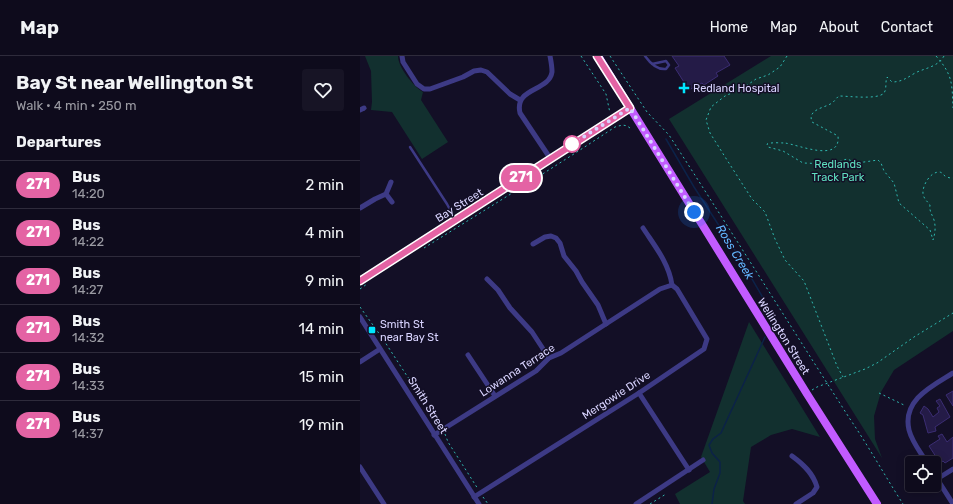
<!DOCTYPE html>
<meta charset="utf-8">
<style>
:root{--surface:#0e0b1c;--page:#171425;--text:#f1f3f6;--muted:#9b9ba3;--line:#2e2b3b}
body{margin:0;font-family:Rubik,sans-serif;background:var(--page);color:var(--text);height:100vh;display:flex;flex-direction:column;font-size:15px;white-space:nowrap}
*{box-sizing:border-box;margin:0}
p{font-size:13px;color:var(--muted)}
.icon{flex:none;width:22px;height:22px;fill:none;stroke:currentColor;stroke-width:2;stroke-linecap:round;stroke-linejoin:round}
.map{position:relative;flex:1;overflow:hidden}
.sheet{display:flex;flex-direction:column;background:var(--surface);width:360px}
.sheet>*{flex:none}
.badge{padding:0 8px;border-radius:13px;font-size:14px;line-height:26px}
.controls{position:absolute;left:545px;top:400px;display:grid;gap:8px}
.controls a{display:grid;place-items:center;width:36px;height:36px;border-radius:4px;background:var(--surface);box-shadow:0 2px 10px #0003,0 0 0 1px var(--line);font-size:20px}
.you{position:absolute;width:20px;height:20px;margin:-10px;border:3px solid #fff;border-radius:50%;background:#1a73e8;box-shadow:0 0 0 6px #1a73e833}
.map>.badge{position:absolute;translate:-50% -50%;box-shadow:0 0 0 2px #fff}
h2{padding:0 16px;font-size:15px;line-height:36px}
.round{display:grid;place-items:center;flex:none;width:42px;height:42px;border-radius:4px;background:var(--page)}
.summary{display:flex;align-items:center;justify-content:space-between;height:68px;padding:0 16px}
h1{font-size:19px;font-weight:700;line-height:30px}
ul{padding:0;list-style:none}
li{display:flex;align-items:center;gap:12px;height:48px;padding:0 16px;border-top:1px solid var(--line)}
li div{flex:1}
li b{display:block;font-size:15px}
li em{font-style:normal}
li .badge{min-width:44px;font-weight:700;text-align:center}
header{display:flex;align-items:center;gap:24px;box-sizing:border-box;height:56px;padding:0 20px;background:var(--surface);border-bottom:1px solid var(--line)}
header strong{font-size:19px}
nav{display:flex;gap:22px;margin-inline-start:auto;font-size:14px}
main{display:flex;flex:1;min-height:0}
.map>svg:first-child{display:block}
</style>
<header>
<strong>Map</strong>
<nav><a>Home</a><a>Map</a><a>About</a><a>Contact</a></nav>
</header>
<main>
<section class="sheet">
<div class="summary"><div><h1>Bay St near Wellington St</h1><p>Walk · 4 min · 250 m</p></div><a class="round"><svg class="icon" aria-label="heart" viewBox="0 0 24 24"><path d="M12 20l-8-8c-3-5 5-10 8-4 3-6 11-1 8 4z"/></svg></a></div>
<h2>Departures</h2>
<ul>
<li><span class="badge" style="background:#e463a4;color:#fff">271</span><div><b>Bus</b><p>14:20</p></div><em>2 min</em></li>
<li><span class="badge" style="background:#e463a4;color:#fff">271</span><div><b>Bus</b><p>14:22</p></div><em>4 min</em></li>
<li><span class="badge" style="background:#e463a4;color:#fff">271</span><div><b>Bus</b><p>14:27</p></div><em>9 min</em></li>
<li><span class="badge" style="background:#e463a4;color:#fff">271</span><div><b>Bus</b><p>14:32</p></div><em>14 min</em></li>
<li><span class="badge" style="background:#e463a4;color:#fff">271</span><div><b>Bus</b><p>14:33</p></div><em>15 min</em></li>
<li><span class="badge" style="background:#e463a4;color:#fff">271</span><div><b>Bus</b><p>14:37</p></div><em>19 min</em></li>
</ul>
</section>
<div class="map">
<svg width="593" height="448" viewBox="0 0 593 448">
<rect width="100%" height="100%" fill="#130f26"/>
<g fill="#12302f">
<path d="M5 0H38C38 11 53 30 63 36L61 44 88 86 62 103 32 56 11 54 12 46 11 15Z"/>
<path d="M411 0H593V275L534 314 521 336 514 360 515 383 522 402 309 63Z"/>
<path d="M389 266 460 381 432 373 411 379 391 391 383 445 385 448H320L315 438 350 416 341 401Z"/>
</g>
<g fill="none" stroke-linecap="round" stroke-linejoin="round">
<g stroke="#0c2248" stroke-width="1.5">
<path d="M306 83 334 131 378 199 406 247 412 267 411 270"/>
<path d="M352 448 354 433 360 417V406L352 397 349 389 353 383 361 377 405 281"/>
</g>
</g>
<g fill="#241b47" stroke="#3b2d73">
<path d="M312 0H364L370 9 356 17 358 20 344 29 342 27 329 34 315 12 319 10Z"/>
<path d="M593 335V350L586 339Z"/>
<path d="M580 343 590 361 575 371 576 375 568 377 563 359 560 357 564 350 568 353 573 361 579 356 577 352 580 350 576 345Z"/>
<path d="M582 378 587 386 593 381V402L585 407 583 405 580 407 569 390 580 383 578 380Z"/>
</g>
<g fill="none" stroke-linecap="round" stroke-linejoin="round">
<g stroke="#2fb8b0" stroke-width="1" stroke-dasharray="2 3" stroke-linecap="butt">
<path d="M221 0 246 38 250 57"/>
<path d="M250 0 287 56 309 79C370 173 429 268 490 363 509 391 525 420 543 448"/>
<path d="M427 0 420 11 408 19 396 23 383 32 365 40 351 51 346 64 350 77 367 104 392 143 405 156 415 183 425 204 444 225 477 310 483 321"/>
<path d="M576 0C593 19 592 28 593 52"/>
<path d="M584 0C578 11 565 12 555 17 547 22 541 26 532 26L527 21C525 26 527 33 524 37 518 44 488 40 479 40 476 42 475 45 472 47 465 52 447 53 452 66L478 80C481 107 439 89 425 87 420 87 412 86 407 88L408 91 423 95 443 107 471 108 487 103 497 107 518 104 521 107 524 115 534 127 539 147 570 174 573 184C575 178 576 171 574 164 572 158 569 155 570 149 567 145 564 143 563 138 562 130 570 116 579 116 583 116 583 120 587 121 589 122 591 122 593 122"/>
<path d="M64 192C128 152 192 113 255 71 262 69 265 68 270 72"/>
<path d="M0 233 7 228"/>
<path d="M0 251 23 283 47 320 56 331 59 338 70 357 74 365 80 368"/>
<path d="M452 334 457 331 505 313 517 307 554 281 593 257"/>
<path d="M519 337 546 350"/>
<path d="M85 378 88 386 118 433"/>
<path d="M123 441 128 448"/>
<path d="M290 448 306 438"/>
</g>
<g stroke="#3d3a85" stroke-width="2.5">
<path d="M285 0C290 7 297 14 306 13L309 9 306 5 292 8"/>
<path d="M50 91 87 148 95 163"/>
</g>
<g stroke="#3d3a85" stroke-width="5">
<path d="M42 0 43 6 57 28 64 33H70L103 21 114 15 121 14 127 16 150 38 160 44"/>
<path d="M0 54 4 52"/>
<path d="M190 102 160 57C154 31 189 36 192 16 192 11 191 5 190 0"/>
<path d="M31 126 26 138 32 146"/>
<path d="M0 152 15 143 26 138"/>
<path d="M283 172C294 189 309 207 312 229"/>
<path d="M173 188 185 181 191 180 196 182 200 187 204 200 216 215 222 226 238 249 246 268"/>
<path d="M127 223 138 234 150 252 172 276 189 302"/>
<path d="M0 261 119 448"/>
<path d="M108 299 135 340"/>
<path d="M0 306 20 293"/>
<path d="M279 337 329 414"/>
<path d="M74 379 176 315 189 302 201 297 300 233 312 229"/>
<path d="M432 400C443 408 453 417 457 431L453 437 436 448"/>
<path d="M567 407C561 397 552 386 549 374 542 344 572 330 593 317"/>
<path d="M0 411 24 448"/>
<path d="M574 418 593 448"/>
<path d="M577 423 593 413"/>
<path d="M114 441 279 337 344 293 347 283 317 233 312 229"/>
<path d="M276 448 343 404"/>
</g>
<path stroke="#6f6bff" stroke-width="7" d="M0 225 270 52"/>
<path stroke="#c25bff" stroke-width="8" d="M238 0 447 338 517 448"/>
</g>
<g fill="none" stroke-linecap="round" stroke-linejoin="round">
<g stroke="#fff" stroke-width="9">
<path id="line" d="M0 225 270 52 237 0"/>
</g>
<use href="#line" stroke="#e463a4" stroke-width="6"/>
<path stroke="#d9d4ff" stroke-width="4" stroke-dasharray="0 7.2" d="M212 88 270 52 334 156"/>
</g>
<g fill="#00e5ff" stroke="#130f26" stroke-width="1.5">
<path d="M322 26h4v4h4v4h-4v4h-4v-4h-4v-4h4z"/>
<rect x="8" y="270" width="8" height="8" rx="2"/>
</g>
<circle fill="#fff" stroke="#e463a4" stroke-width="2" cx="212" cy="88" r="8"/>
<g text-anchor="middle" stroke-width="3" stroke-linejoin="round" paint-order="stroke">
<g font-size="11" fill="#d9d4ff" stroke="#130f26" text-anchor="start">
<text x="333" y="36">Redland Hospital</text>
<text x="20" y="272">Smith St<tspan x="20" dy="13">near Bay St</tspan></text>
</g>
<g font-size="11" fill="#5fe0c0" stroke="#130f26">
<text x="478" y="112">Redlands<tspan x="478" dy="13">Track Park</tspan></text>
</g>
<g font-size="11" fill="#d9d4ff" stroke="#130f26">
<text transform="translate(99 149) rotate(-32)" y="4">Bay Street</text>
<text transform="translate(424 280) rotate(58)" y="4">Wellington Street</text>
<text transform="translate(157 314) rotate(-33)" y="4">Lowanna Terrace</text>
<text transform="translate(256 339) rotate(-33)" y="4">Mergowie Drive</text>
<text transform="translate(68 349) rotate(58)" y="4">Smith Street</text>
</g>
<g font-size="12" font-style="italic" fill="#62b6ff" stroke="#130f26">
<text transform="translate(375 196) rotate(59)" y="4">Ross Creek</text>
</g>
</g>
</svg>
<div class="controls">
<a><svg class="icon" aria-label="locate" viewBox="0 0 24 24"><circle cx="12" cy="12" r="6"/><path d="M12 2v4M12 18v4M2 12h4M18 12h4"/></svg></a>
</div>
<div class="you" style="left:334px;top:156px"></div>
<b class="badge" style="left:161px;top:122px;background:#e463a4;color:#fff">271</b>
</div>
</main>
